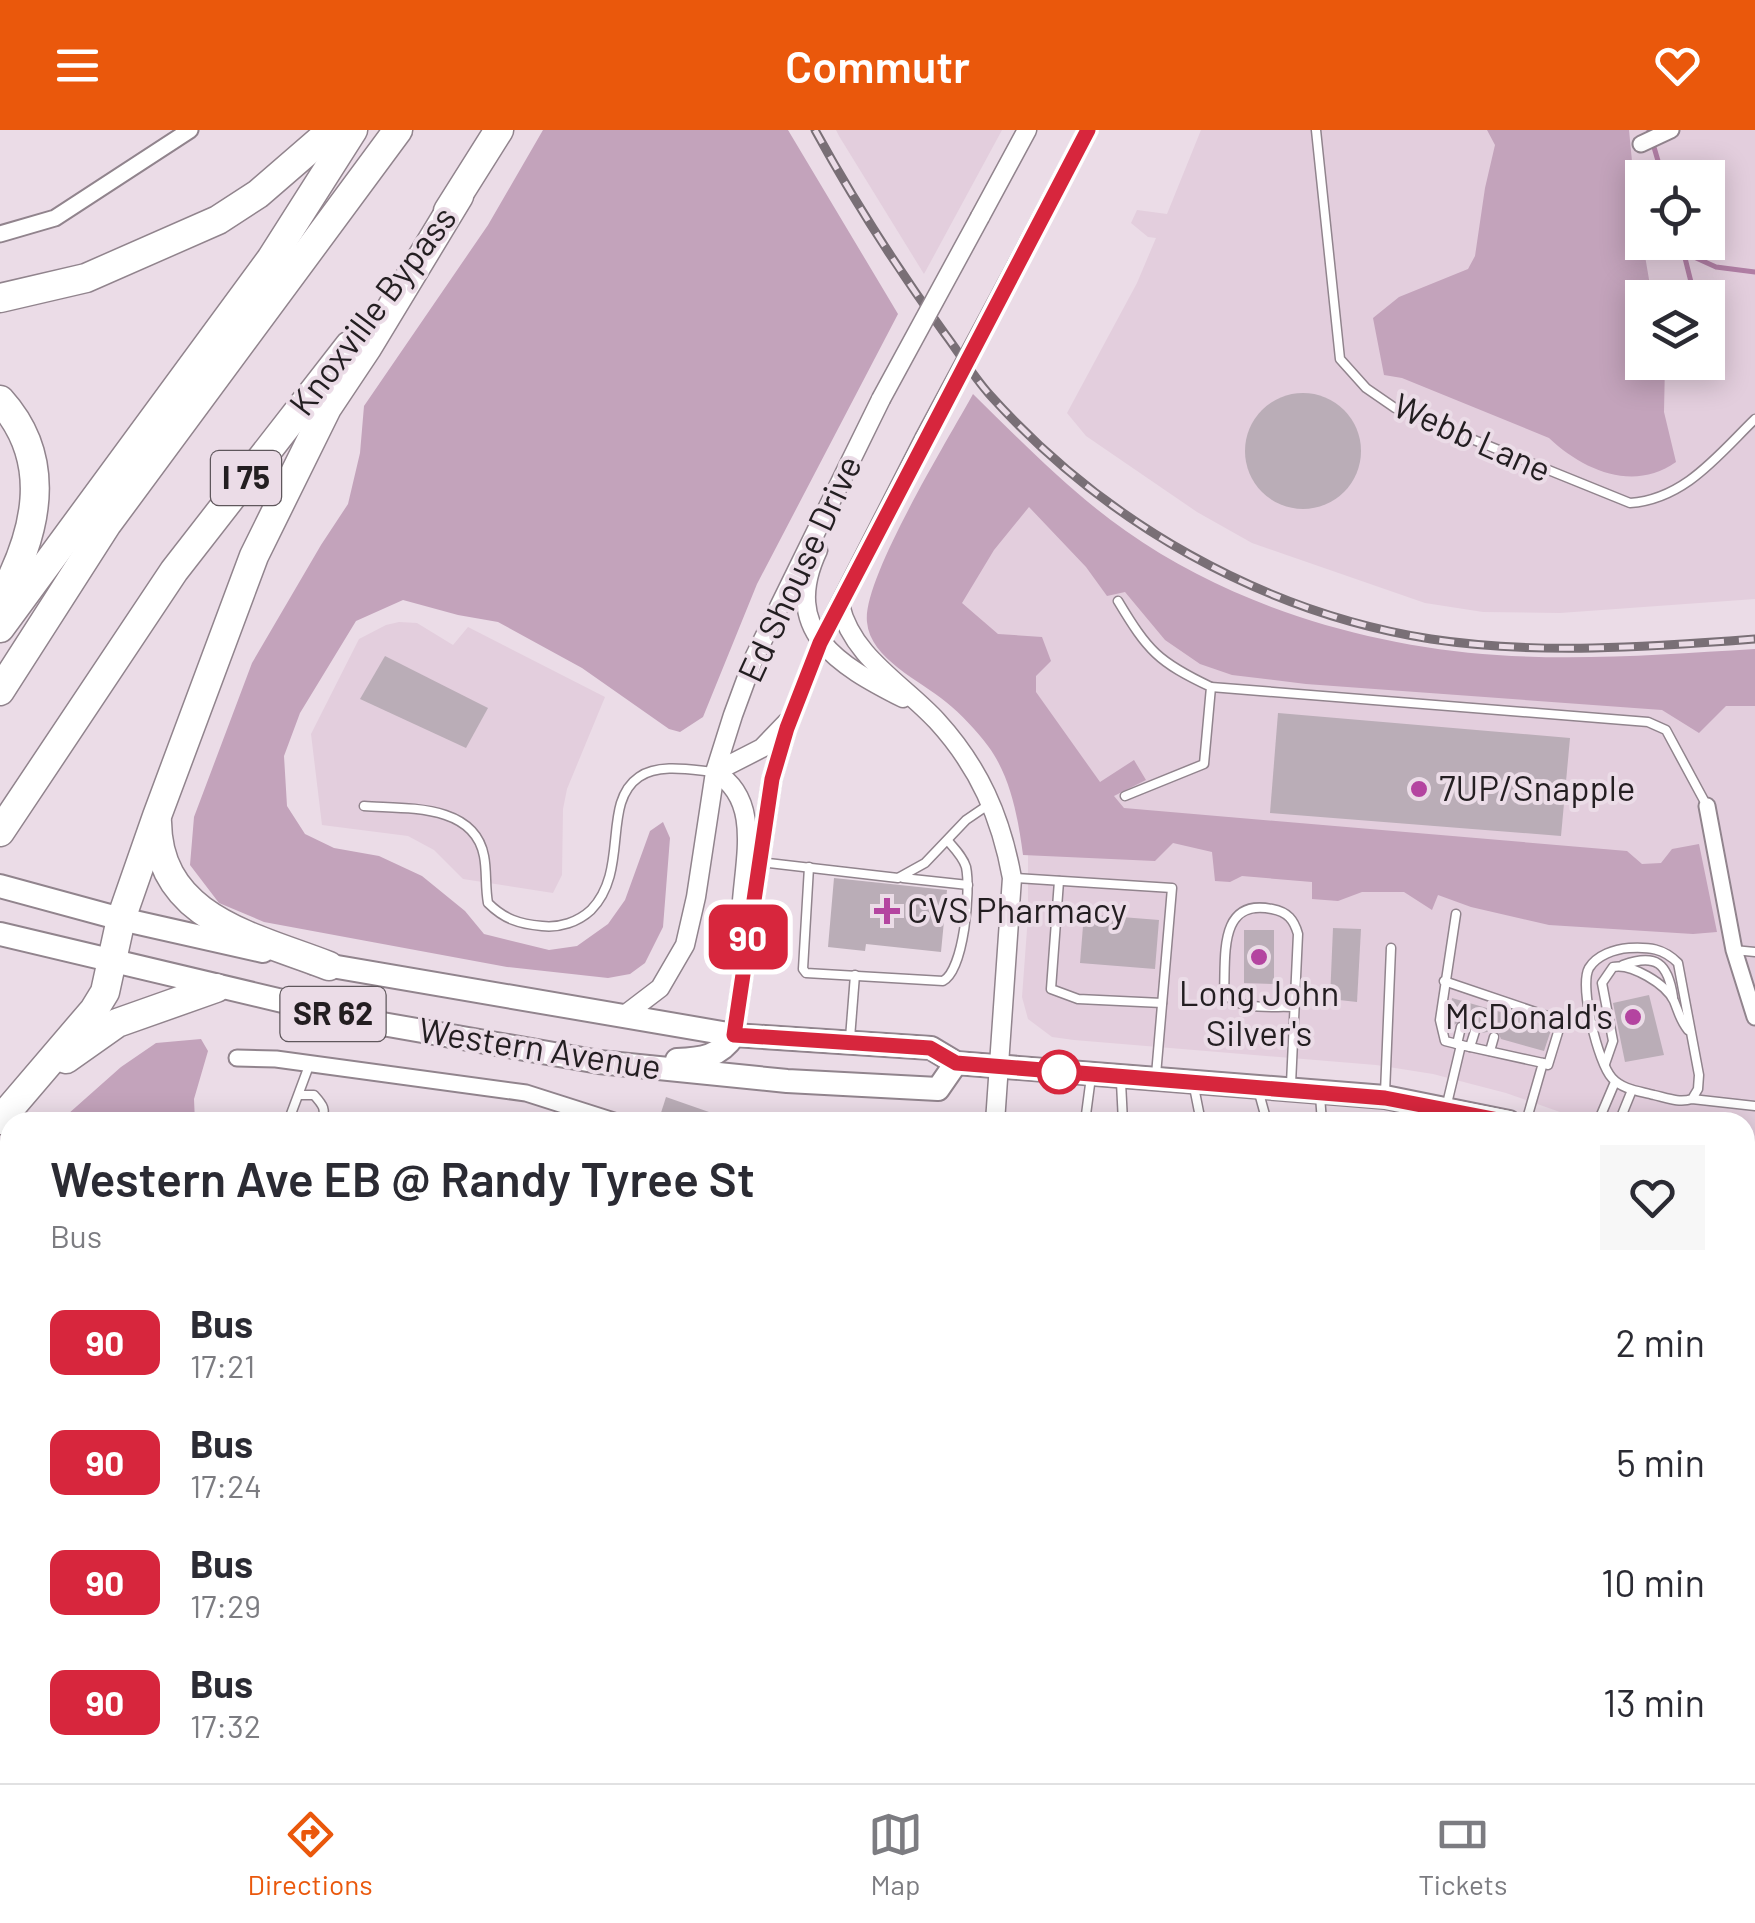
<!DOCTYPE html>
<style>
:root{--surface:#fff;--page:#f7f7f7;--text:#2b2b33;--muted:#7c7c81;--line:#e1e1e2;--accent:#ea580c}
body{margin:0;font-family:Barlow,sans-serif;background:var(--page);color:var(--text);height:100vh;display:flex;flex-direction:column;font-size:38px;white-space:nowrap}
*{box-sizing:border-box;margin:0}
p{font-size:32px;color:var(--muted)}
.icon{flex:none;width:55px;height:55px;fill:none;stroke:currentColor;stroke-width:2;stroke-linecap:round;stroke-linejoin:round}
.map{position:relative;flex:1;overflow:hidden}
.sheet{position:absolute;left:0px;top:982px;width:1755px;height:672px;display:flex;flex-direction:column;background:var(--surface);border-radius:30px 30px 0 0;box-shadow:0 5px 25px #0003}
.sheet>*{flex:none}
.badge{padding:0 20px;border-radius:15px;font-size:35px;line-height:65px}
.fabs{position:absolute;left:1625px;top:30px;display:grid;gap:20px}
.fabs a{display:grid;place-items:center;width:100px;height:100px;border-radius:0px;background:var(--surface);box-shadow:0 5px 25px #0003;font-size:50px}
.map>.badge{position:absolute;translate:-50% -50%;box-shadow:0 0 0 5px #fff}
.round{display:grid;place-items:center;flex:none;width:105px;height:105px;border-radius:0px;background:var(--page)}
.headline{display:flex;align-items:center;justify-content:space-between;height:170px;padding:0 50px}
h1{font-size:48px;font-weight:600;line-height:75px}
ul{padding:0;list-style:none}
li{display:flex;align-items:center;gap:30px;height:120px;padding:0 50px}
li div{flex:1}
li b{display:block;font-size:38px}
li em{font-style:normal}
li .badge{min-width:110px;font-weight:700;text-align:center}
header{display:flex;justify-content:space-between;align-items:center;height:130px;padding:0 50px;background:var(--accent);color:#fff;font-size:45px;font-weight:600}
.tab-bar{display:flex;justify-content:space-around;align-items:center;height:140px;border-top:2px solid var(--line);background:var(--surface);font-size:28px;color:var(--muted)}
.tab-bar a{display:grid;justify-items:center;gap:5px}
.tab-bar .on{color:var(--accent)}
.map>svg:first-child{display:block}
</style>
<header><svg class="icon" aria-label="menu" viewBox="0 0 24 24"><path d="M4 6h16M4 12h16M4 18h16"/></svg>Commutr<svg class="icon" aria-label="heart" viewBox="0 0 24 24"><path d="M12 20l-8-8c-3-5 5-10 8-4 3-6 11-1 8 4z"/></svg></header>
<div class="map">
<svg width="1755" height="1653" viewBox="0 0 1755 1653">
<rect width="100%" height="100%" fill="#ebdce7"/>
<g fill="#e3cedd" fill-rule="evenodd">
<path d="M836 0H1002L924 144 839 6Z"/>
<path d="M1201 0H1755V469L1560 483 1483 482 1425 473 1252 413 1197 382 1086 306 1067 283 1137 153 1156 108 1148 107 1131 93 1137 80 1167 84ZM1642 48H1708V112H1642ZM1642 168H1708V232H1642Z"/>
<path d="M1063 357 1166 435 1265 487 1465 534 1755 526V1078L1745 1071V992H1588L1506 963 1433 944 1376 935 1074 910 1052 907 1028 889 1022 867 1028 786V701L997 615 877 464Z"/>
<path d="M399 492 417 493 453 515 468 497 605 567 567 659 563 679 562 745 553 763 463 749 434 720 408 706 322 695 311 604 359 509 386 495Z"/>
</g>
<g fill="#c3a3bb">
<path d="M543 0H788L898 184 757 454 703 587 680 602 669 599 582 538 498 492 458 485 403 470 356 491 300 583 284 626 287 676 305 704 334 718 379 726 422 746 465 781 484 804 549 820 577 816 608 794 625 770 650 701 663 692 670 708 663 797 645 833 630 844 608 848 507 837 264 792 219 773 190 735 194 687 252 533 321 415 348 374 360 323 364 276 488 95Z"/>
<path d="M1487 0H1629L1636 73 1652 167 1642 168V232L1665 233 1664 282 1676 332C1634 362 1584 341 1549 308L1402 248 1384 245 1373 188 1399 167 1468 139 1475 126 1485 58 1495 15Z"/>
<path d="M973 264C1022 312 1069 361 1126 401 1232 476 1367 516 1497 525 1583 531 1669 524 1755 519V576H1726L1699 603 1662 580 1306 554 1232 545 1200 534 1165 510 1125 462 1107 466 1086 437 1029 377 994 420 962 473 998 504 1042 507 1051 531 1036 546V562L1100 652 1134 630 1146 650 1114 666 1124 678 1627 721 1642 734 1661 733 1672 719 1699 714 1717 802 1693 804 1549 795 1471 777 1438 765 1432 780 1404 762H1362L1338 771 1312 769V752L1242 746 1230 752 1215 751 1212 722 1173 713 1155 731 1023 725C1018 688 1011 647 988 616 977 601 961 584 946 572 921 551 870 529 867 492 862 449 949 308 973 264Z"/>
<path d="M201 909 208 921 194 969 195 992H59L121 937 156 913Z"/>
</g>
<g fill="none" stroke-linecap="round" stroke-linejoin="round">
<g stroke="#b07ea4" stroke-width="5">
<path d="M1649 0 1663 48"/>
<path d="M1681 112 1695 168"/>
<path d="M1683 122 1716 137 1755 142"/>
<path d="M1705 232 1710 239"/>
</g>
</g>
<g fill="#baadb7">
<circle cx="1303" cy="321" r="58"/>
<path d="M385 526 488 578 466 618 360 569Z"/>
<path d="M1278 583 1570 608 1561 706 1270 683Z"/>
<path d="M834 748 947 760 941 822 866 814 865 821 828 817Z"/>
<path d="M1084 784 1159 790 1155 839 1080 833Z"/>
<path d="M1333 798 1361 799 1357 872 1330 869Z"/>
<path d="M1244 800H1274V854L1244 853Z"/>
<path d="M1649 865 1664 925 1625 932 1613 873Z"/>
<path d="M1452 868 1549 896 1551 900 1544 921 1501 909 1497 900 1482 903 1476 894 1468 898 1462 890 1454 895 1448 893Z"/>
<path d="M666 967 709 982 705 992H679L660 986Z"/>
</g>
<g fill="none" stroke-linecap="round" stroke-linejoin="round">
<g stroke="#91848d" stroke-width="11">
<g id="service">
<path d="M1316 0 1340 229 1366 258 1395 278 1630 373C1685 369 1718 325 1755 289"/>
<path d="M1118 471C1148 521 1158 532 1211 557L1204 634 1125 666"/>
<path d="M1211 557 1648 592 1666 600 1707 676"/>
<path d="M364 676C405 679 474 673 484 726 487 741 485 757 488 773 504 789 519 794 542 796 560 798 578 792 591 780 630 740 601 673 639 647 659 633 692 640 715 642"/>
<path d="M760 732 898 748 925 733 966 690 988 675"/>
<path d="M809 737 803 839 806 843 943 851C964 840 971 760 966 737 963 727 955 719 948 711"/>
<path d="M903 748 968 755"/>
<path d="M1015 748 1172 758 1156 945"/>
<path d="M1059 751 1051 859 1078 869 1162 873"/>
<path d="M1456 784 1440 890 1445 911 1461 915"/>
<path d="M1734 820 1755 822"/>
<path d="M1623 835C1656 823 1668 833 1673 867"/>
<path d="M1444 851 1553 888 1559 899 1548 935 1543 933"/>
<path d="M850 908 855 845"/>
<path d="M1457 914 1461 897"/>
<path d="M1470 917 1475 901"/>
<path d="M1490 921 1494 907"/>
<path d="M1605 934 1613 911 1602 853 1613 837C1631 833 1666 854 1674 871 1679 883 1680 890 1688 900"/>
<path d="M1121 952 1123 992"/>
<path d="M1291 954 1298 804C1294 790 1288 782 1272 779 1218 768 1226 826 1224 863 1239 881 1271 876 1292 877"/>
<path d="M1194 957 1201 992"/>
<path d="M1259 963 1267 992"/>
<path d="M1385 963 1391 818"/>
<path d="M300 965H314C323 975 327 980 321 992"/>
<path d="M1320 966 1322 992"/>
<path d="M1692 969 1698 959 1699 945 1678 833C1663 818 1649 817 1629 818 1615 819 1597 825 1589 838 1579 856 1598 933 1612 948 1623 960 1640 961 1654 965 1667 968 1679 973 1692 969L1755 976"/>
<path d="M1446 978 1461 915 1543 933 1526 992"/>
<path d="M288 992 310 933"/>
<path d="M1085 992 1091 947"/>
<path d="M1598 992 1615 952"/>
<path d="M1619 992 1632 960"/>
<path d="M1745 1192 1755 1180"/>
<path d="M1745 1216 1753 1221"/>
<path d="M1745 1328 1748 1336 1745 1387"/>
</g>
</g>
<g stroke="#91848d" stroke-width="19">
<g id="minor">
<path d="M1641 14 1671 0"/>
<path d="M0 104 55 88 190 0"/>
<path d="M1707 676 1734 820 1755 887"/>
<path d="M237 928 276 929 526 963 617 992"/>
<path d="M1745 1060 1755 1046"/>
<path d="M0 1279 10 1280"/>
<path d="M0 1538 10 1519"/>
<path d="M1745 1573 1755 1570"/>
<path d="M251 1653 255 1645"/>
<path d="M554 1653V1645"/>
<path d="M856 1653 860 1645"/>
<path d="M1531 1653 1552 1645"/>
</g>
</g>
<g stroke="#91848d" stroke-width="21">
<g id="tertiary">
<path d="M980 87 1027 0"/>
<path d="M1017 135 1088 0"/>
<path d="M818 420C780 501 838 535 903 568"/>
<path d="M840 475C852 527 903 554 937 591 979 637 1001 687 1012 748L995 992"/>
<path d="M715 642C771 675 735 753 742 806"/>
<path d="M715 642 762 618 787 592"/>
<path d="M622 887 660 858 685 815 696 767 715 642 733 585 754 528 881 269"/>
<path d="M734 905 772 649 787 598 820 513 924 309"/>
<path d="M1295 1645 1300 1653"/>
</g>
</g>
<g stroke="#91848d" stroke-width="26">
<g id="primary">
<path d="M0 756 121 789 263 821"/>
<path d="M0 804 371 892 599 932 787 951 938 959 956 933"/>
<path d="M314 833 734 905 931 918 956 933 1385 967 1509 992"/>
<path d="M677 930C701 929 720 927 734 905"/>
<path d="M1745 1121 1755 1130"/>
</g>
</g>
<g stroke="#91848d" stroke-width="31">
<g id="motorway">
<path d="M448 81 499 0"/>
<path d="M0 168 86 148 218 90 258 64 332 0"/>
<path d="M0 270C56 332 36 406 0 471"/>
<path d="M0 498 271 129 353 0"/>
<path d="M0 561 107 394 398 0"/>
<path d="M157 692C158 789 255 807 329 836"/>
<path d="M0 702 174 441 349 216"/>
<path d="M66 929 117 893 216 858"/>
<path d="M0 990 94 880 105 862 121 789 157 686 254 426 327 278 367 218 459 66"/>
</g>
</g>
<use href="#service" stroke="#fff" stroke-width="8"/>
<use href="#minor" stroke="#fff" stroke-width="15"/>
<use href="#tertiary" stroke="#fff" stroke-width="18"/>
<use href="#primary" stroke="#fff" stroke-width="22"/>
<use href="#motorway" stroke="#fff" stroke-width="28"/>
<g stroke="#796f76" stroke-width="9">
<path id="rail" d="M815 0C854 71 897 138 945 204 960 224 973 246 990 265 1104 392 1261 482 1431 509 1537 525 1649 517 1755 509"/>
</g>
<use href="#rail" stroke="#ebdce7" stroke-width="5" stroke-dasharray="15" stroke-linecap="butt"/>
<g stroke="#91848d" stroke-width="21" stroke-linecap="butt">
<g id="tertiary-bridge">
<path d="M881 269 980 87"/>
<path d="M924 309 1017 135"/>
</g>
</g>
<use href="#tertiary-bridge" stroke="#fff" stroke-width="18"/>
</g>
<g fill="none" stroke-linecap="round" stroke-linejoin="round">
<g stroke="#fff" stroke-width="22">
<path id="line" d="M1088 0 820 513 787 598 772 649 734 905 930 918 956 933 1385 968 1509 992"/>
</g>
<use href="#line" stroke="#d7263d" stroke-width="15"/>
</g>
<g fill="#b444a0" stroke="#ebdce7" stroke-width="4">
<circle cx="1419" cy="659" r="10"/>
<path d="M882 766h10v10h10v10h-10v10h-10v-10h-10v-10h10z"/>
<circle cx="1259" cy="827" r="10"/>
<circle cx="1633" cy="887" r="10"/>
</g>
<circle fill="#fff" stroke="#d7263d" stroke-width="5" cx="1059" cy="942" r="20"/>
<g text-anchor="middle" stroke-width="8" stroke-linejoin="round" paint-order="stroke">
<g fill="#ebdce7" stroke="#5f575c" stroke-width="2.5">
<rect x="211" y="321" width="70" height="54" rx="8"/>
<rect x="280.5" y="857" width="105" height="54" rx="8"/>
</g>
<g font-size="32" font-weight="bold" fill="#231e21">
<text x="246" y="359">I 75</text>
<text x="333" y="895">SR 62</text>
</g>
<g font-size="35" fill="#231e21" stroke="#ebdce7">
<text transform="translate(373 181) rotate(-53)" y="12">Knoxville Bypass</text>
<text transform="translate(1472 308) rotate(24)" y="12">Webb Lane</text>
<text transform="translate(800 439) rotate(-65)" y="12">Ed Shouse Drive</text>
<text transform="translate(540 919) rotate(9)" y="12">Western Avenue</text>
</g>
<g font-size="35" fill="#231e21" stroke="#ebdce7" text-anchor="start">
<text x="1439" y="671">7UP/Snapple</text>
<text x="907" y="793">CVS Pharmacy</text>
<text x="1259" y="876" text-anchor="middle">Long John<tspan x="1259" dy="40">Silver's</tspan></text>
<text x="1613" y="899" text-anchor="end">McDonald's</text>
</g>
</g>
</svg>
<div class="fabs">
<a><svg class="icon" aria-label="locate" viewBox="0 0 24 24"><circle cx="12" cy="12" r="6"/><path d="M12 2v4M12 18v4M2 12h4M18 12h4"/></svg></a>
<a><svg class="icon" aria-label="layers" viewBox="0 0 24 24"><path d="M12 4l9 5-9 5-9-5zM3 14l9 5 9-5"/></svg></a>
</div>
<b class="badge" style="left:748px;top:807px;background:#d7263d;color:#fff">90</b>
<section class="sheet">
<div class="headline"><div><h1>Western Ave EB @ Randy Tyree St</h1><p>Bus</p></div><a class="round"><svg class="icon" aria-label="heart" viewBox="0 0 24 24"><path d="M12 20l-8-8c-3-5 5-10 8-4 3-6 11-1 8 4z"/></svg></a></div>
<ul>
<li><span class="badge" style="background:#d7263d;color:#fff">90</span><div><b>Bus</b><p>17:21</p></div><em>2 min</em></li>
<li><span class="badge" style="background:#d7263d;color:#fff">90</span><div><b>Bus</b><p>17:24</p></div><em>5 min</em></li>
<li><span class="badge" style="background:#d7263d;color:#fff">90</span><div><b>Bus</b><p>17:29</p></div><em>10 min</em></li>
<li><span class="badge" style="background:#d7263d;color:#fff">90</span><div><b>Bus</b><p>17:32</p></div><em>13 min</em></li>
</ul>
</section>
</div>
<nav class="tab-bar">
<a class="on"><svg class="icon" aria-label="directions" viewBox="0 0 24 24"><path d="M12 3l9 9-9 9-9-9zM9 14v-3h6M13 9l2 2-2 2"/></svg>Directions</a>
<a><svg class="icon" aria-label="map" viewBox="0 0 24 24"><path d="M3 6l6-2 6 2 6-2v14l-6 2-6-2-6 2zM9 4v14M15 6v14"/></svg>Map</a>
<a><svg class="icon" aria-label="tickets" viewBox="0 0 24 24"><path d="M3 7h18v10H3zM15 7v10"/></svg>Tickets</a>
</nav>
